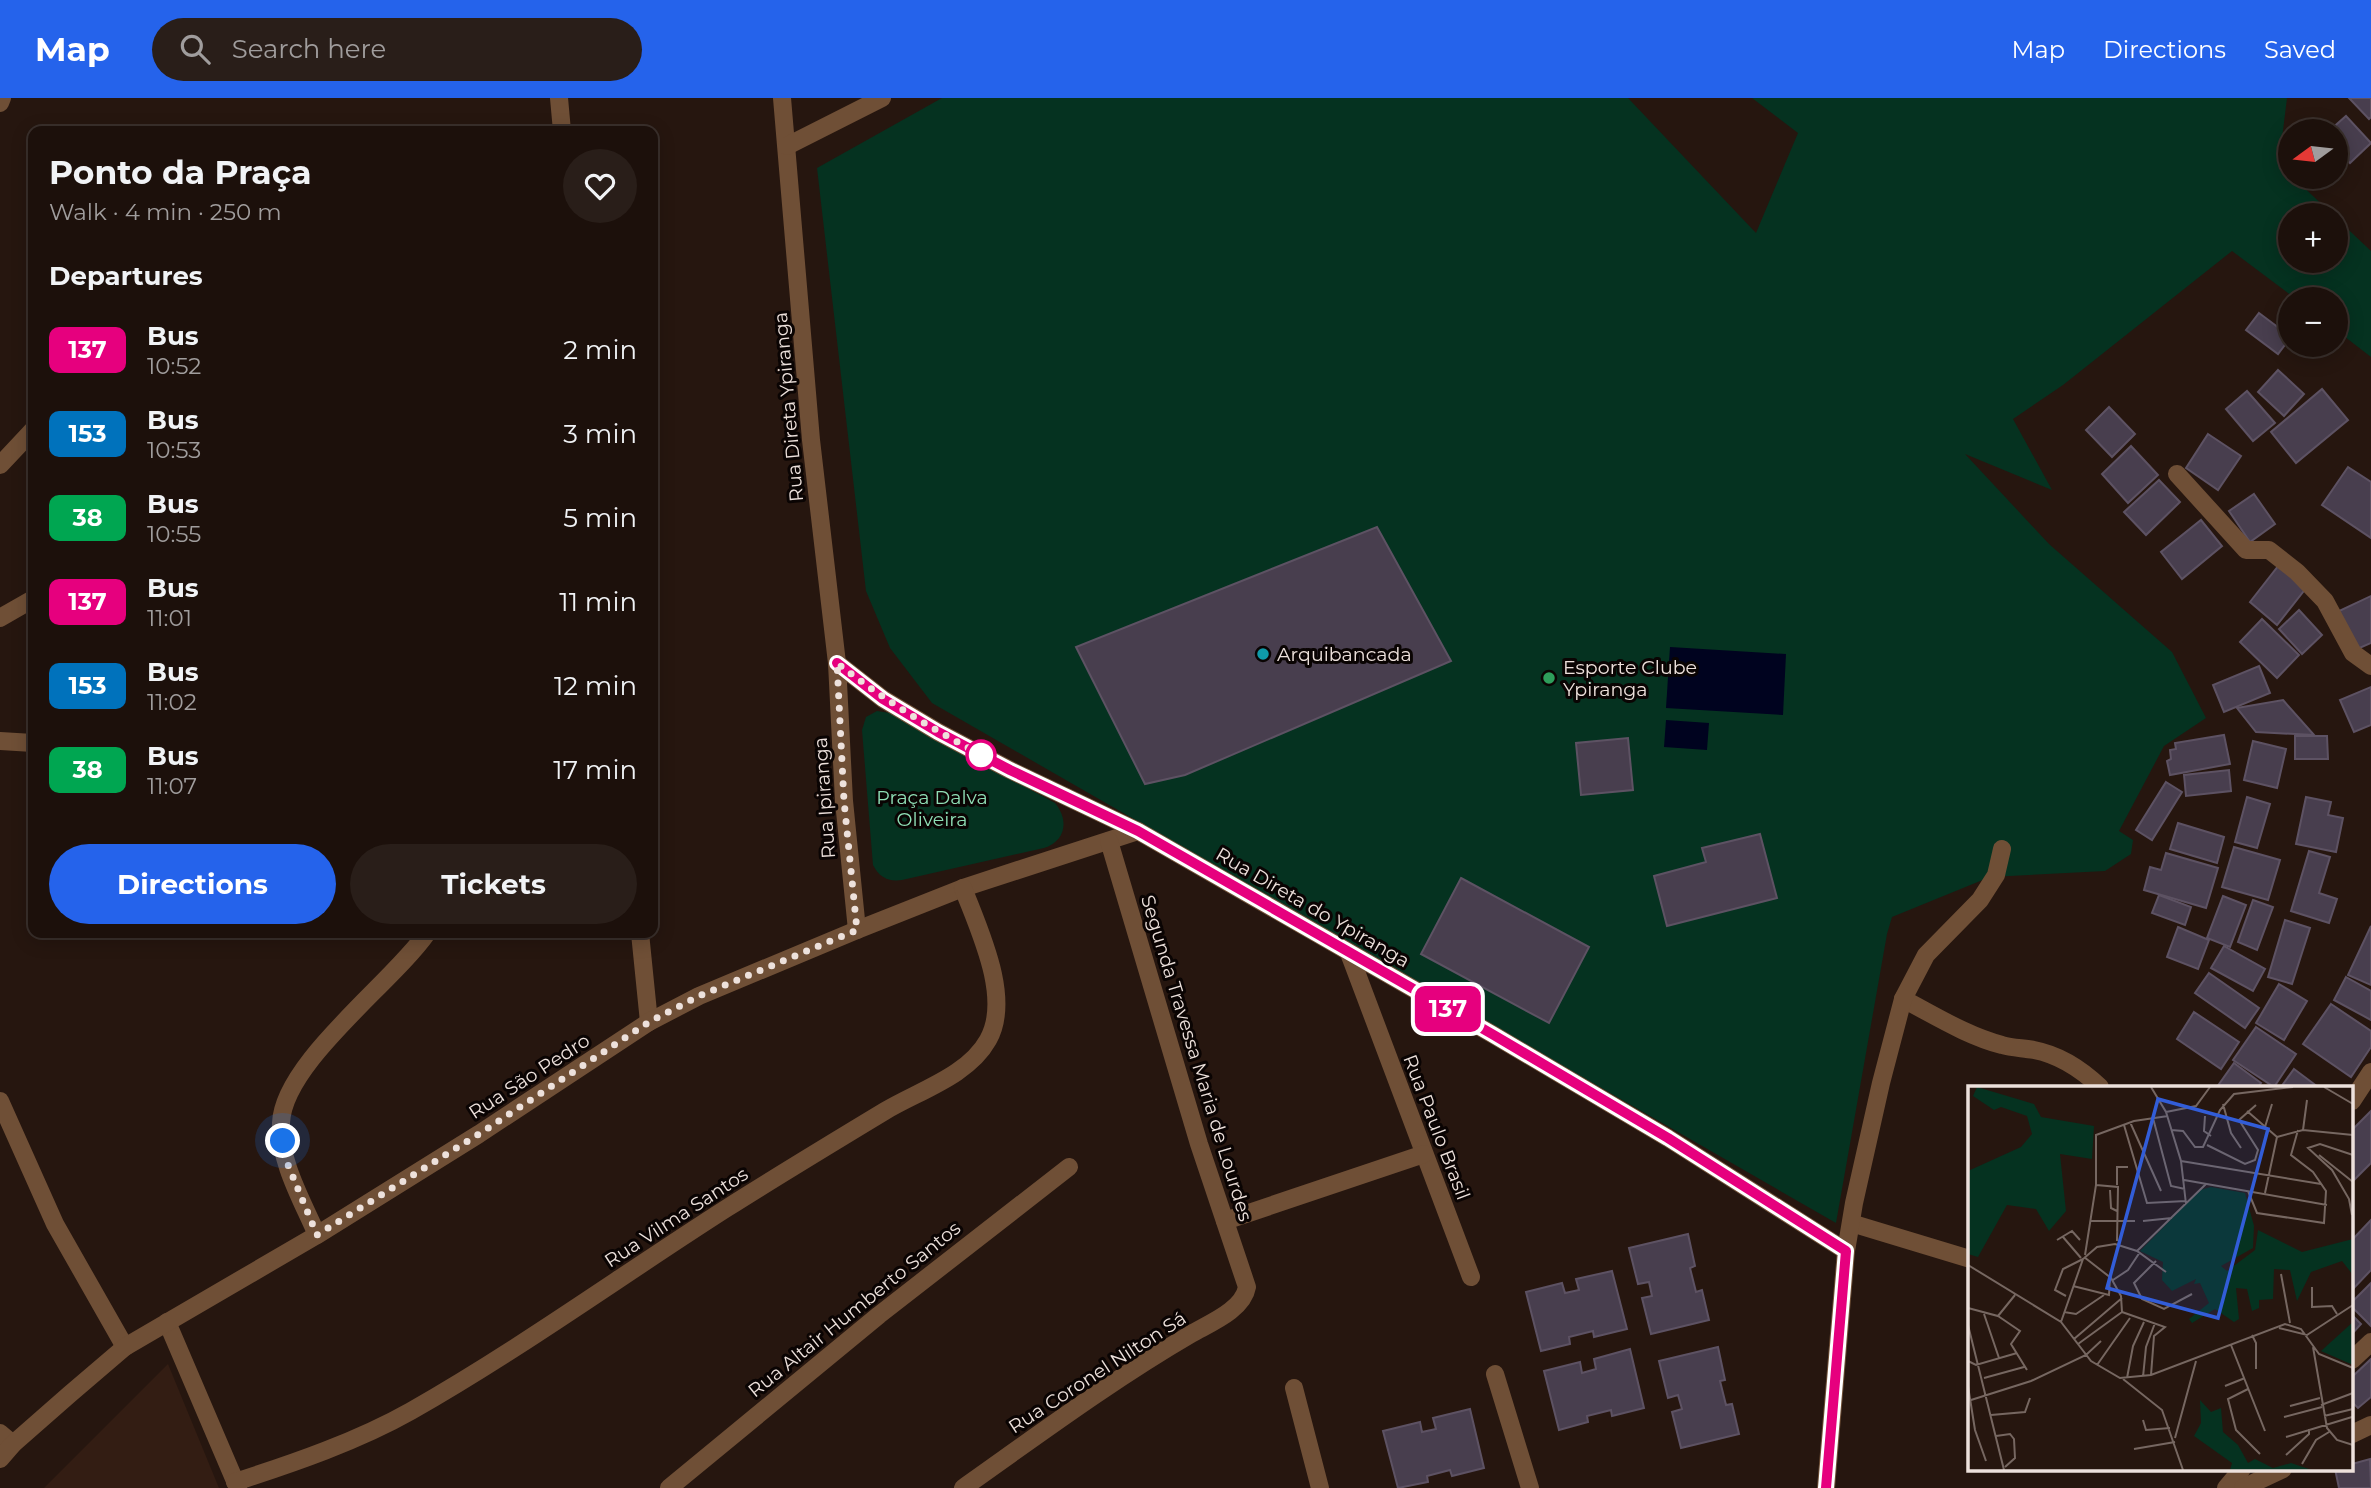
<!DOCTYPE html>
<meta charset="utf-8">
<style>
:root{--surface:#1c100b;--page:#291e19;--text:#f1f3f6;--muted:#a09d9d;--line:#3a302c;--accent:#2563eb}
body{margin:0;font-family:Montserrat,sans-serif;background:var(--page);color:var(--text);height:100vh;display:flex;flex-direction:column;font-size:26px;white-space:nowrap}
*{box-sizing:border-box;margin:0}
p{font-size:23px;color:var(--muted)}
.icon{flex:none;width:38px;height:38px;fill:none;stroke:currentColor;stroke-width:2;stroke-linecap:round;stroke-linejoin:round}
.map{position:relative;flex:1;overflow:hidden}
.drawer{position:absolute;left:28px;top:28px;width:630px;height:812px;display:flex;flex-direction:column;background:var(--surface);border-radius:14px;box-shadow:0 4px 18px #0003,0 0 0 2px var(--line)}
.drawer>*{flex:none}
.badge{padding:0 14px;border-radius:10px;font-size:24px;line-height:46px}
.needle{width:46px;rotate:255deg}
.buttons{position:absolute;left:2278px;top:21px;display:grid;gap:14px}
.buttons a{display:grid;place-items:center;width:70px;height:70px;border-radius:50%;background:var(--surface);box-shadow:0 4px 18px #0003,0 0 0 2px var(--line);font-size:35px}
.you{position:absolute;width:35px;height:35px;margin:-18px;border:5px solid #fff;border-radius:50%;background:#1a73e8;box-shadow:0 0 0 10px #1a73e833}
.map>.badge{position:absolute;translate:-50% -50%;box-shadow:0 0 0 4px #fff}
h2{padding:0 21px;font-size:26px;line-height:63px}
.round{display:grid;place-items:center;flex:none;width:74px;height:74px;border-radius:37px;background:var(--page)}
.headline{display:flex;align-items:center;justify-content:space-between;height:119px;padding:0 21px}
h1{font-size:33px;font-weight:700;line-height:52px}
.cta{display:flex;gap:14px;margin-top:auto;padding:14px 21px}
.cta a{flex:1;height:80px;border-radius:42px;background:var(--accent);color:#fff;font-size:28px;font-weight:700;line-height:80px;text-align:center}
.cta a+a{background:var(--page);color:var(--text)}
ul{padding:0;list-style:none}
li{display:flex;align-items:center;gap:21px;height:84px;padding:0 21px}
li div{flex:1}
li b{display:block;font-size:26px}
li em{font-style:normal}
li .badge{min-width:77px;font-weight:700;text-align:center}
header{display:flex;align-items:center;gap:42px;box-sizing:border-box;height:98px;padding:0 35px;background:var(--accent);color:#fff}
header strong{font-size:33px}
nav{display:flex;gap:38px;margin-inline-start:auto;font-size:24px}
.search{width:490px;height:63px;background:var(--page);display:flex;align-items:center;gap:18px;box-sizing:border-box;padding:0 24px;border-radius:38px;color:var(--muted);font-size:26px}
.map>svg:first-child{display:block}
</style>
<header>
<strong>Map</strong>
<div class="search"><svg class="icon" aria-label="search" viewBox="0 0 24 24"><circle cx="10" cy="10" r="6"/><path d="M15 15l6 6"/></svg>Search here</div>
<nav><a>Map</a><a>Directions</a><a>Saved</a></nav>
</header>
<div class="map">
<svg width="2371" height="1390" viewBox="0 0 2371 1390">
<rect width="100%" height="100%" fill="#26160f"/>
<path fill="#331d13" d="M168 1266 219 1390H44Z"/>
<g fill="#053220">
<path d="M942 0H1628L1756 135 1798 35 1752 0H2287L2279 65 2291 79H2293L2333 117H2291V163H2336V120L2371 153V259L2336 232V201H2296L2232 153 2063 287 2013 321 2052 392 1965 356 2049 446 2172 554 2206 620 2164 648 2119 733 2133 742 2131 756 2105 773 1990 779 1892 819 1887 836 1836 1125 932 605 890 550 866 493 817 70Z"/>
<path d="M877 613 890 615 1055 705C1069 722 1066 743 1044 750L902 782C888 784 879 779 873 767L862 632 866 619Z"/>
</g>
<g fill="#00031f">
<path d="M1670 549 1786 556 1783 617 1666 610Z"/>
<path d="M1666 622 1709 625 1707 652 1664 649Z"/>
</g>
<g fill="#483e4e" stroke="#5d5263" stroke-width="2">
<path d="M2349 0H2371V19L2369 21Z"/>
<path d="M2346 18 2371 45 2350 65 2336 50V33H2329Z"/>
<path d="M2259 215 2291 239 2278 256 2246 232Z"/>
<path d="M2278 272 2304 296 2284 318 2258 294Z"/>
<path d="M2322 291 2348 322 2296 365 2271 334Z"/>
<path d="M2247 293 2275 325 2253 343 2226 311Z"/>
<path d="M2109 309 2135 336 2112 359 2086 332Z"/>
<path d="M2208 336 2241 358 2218 392 2186 370Z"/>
<path d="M2131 348 2158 377 2128 405 2102 376Z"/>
<path d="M2348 369 2371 384V440L2322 407Z"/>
<path d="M2159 382 2180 404 2146 437 2124 414Z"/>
<path d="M2254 396 2275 426 2250 444 2229 413Z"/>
<path d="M2201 422 2222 448 2182 481 2161 454Z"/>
<path d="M1377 429 1451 563 1185 677 1145 686 1076 549Z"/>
<path d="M2279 467 2307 489 2277 527 2250 504Z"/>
<path d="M2371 498V545L2355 552 2337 514Z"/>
<path d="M2299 512 2322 537 2302 556 2279 531Z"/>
<path d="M2262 521 2299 557 2277 580 2240 544Z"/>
<path d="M2259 568 2270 595 2224 614 2213 587Z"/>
<path d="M2371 589V627L2354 634 2340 602Z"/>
<path d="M2283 602 2314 637 2256 634 2237 610Z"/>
<path d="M2224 637 2230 666 2170 677 2167 663 2171 661 2170 652 2176 651 2175 645Z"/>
<path d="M2295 638H2327L2328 661H2295Z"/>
<path d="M1628 640 1633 692 1581 697 1576 645Z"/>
<path d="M2253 643 2286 651 2277 690 2244 682Z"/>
<path d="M2229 672 2231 693 2186 698 2184 677Z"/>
<path d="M2166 684 2182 694 2152 742 2136 732Z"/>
<path d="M2247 699 2270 706 2257 750 2235 744Z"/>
<path d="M2306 699 2331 704 2328 717 2343 720 2336 754 2296 746Z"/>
<path d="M2178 725 2224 739 2217 765 2170 751Z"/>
<path d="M1760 736 1777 800 1667 828 1654 778 1706 764 1702 750Z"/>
<path d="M2234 749 2280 762 2268 802 2222 789Z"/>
<path d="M2309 753 2330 759 2319 795 2337 801 2329 825 2291 813Z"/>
<path d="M2166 755 2218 770 2206 810 2144 792 2150 769 2161 772Z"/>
<path d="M1461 780 1589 849 1549 925 1421 856Z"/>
<path d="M2159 797 2191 809 2185 827 2152 815Z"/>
<path d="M2223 798 2246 807 2230 849 2207 840Z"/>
<path d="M2253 802 2273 809 2257 852 2238 844Z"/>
<path d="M2285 822 2310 830 2292 886 2268 879Z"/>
<path d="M2371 828V887L2348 877Z"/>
<path d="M2178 829 2209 842 2198 871 2167 859Z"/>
<path d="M2224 848 2265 871 2253 893 2211 870Z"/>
<path d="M2209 875 2259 910 2245 930 2195 895Z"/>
<path d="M2346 879 2371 893V922L2334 902Z"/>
<path d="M2279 886 2307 903 2284 942 2256 925Z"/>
<path d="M2331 906 2371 933V949L2351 979 2303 946Z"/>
<path d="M2194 914 2239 944 2221 971 2177 941Z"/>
<path d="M2256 929 2296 956 2274 989 2233 962Z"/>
<path d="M2234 965 2261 985 2258 989H2217Z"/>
<path d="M2294 971 2318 989H2281Z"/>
<path d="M2371 1013V1065L2352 1084V1032Z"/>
<path d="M2371 1122V1172L2352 1192V1142Z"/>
<path d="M1688 1136 1695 1168 1690 1170 1696 1194 1702 1192 1709 1222 1651 1236 1642 1200 1652 1198 1649 1184 1638 1186 1629 1150Z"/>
<path d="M1612 1173 1627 1231 1594 1239 1593 1233 1569 1239 1570 1246 1541 1253 1526 1194 1562 1185 1565 1195 1579 1192 1576 1181Z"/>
<path d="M2371 1185V1228L2352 1209V1204Z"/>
<path d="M2352 1217 2361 1226 2352 1236Z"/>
<path d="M1718 1249 1725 1282 1720 1283 1726 1307 1732 1306 1739 1336 1681 1350 1672 1314 1682 1311 1678 1297 1668 1300 1659 1263Z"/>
<path d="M1630 1251 1644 1310 1612 1318 1611 1312 1587 1318 1588 1324 1559 1332 1544 1273 1580 1264 1582 1275 1596 1271 1594 1261Z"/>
<path d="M2371 1261V1299L2358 1310 2352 1304V1279Z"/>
<path d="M1470 1311 1484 1370 1452 1378 1450 1372 1427 1378 1428 1384 1398 1390 1383 1333 1420 1324 1422 1334 1436 1331 1433 1320Z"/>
<path d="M2370 1361 2371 1390H2339L2335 1371H2352V1366Z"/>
</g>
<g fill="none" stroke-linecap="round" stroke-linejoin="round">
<path stroke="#6f4f36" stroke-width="18" d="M0 1335 13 1346"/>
<g stroke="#6f4f36" stroke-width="18">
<path d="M559 0 562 33"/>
<path d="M782 0 811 342 837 565 844 703 857 832"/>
<path d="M0 5 2 0"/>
<path d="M787 48 882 0"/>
<path d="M0 367 33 332"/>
<path d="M2177 376 2246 452H2269L2297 474 2325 503 2353 555 2371 568"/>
<path d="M0 520 33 501"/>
<path d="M837 565 883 601 938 634 1010 672 1138 733 1492 936 1668 1040 1846 1153"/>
<path d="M0 643 33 645"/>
<path d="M640 835 649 924"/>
<path d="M1349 855 1471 1179"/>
<path d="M1903 901C1934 917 1967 938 2002 947 2012 950 2024 950 2034 952 2060 957 2081 971 2100 989"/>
<path d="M0 1003 55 1126 125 1249"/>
<path d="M2352 1003 2371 974"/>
<path d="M1225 1123 1424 1056"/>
<path d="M1851 1125 1970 1161"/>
<path d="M317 1137C302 1102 279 1064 281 1025 283 965 392 885 427 835"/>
<path d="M167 1224 238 1390"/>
<path d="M2352 1262 2371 1244"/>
<path d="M1495 1276 1530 1390"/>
<path d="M1294 1290 1320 1390"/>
<path d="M2352 1336 2371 1327"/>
<path d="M0 1361 13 1346 70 1296 125 1249 317 1137 479 1036 649 924 699 898 857 832 963 790 1138 733"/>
<path d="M235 1384C294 1365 358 1343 411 1313 520 1251 622 1177 727 1110 779 1077 832 1045 885 1013 918 993 968 978 988 942 1012 900 979 832 963 790"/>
<path d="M669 1390 879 1217 1069 1069"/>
<path d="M963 1390C1038 1337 1112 1282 1191 1236 1210 1225 1243 1212 1247 1189L1199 1046 1109 743"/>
<path d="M1826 1390 1846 1153 1854 1105 1881 985 1903 901 1926 857 1980 802 1996 777 2002 751"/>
<path d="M2226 1390 2242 1371"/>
<path d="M2243 1390 2283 1371"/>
</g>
</g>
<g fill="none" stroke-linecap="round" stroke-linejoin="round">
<g stroke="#fff" stroke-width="16">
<path id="line" d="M837 565 883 601 938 634 1010 672 1138 733 1492 936 1668 1040 1846 1153 1826 1390"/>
</g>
<use href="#line" stroke="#e6007e" stroke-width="10"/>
<path stroke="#ede1dc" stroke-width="7" stroke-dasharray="0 12.6" d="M283 1043 286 1062 317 1137 479 1036 649 924 699 898 857 832 844 703 837 565C884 602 933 632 986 659L981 657"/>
</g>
<circle fill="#0f9aa8" stroke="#0a0403" stroke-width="2.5" cx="1263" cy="556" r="7"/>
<circle fill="#2e9e5b" stroke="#0a0403" stroke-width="2.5" cx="1549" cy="580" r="7"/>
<circle fill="#fff" stroke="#e6007e" stroke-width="3.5" cx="981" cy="657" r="14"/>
<g text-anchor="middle" stroke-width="6" stroke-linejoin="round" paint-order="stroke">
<g font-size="19" fill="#ede1dc" stroke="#0a0403">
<text transform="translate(788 309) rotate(-95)" y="7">Rua Direta Ypiranga</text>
<text transform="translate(824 700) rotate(-94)" y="7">Rua Ipiranga</text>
<text transform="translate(1313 809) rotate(30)" y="7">Rua Direta do Ypiranga</text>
<text transform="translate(1197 960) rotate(73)" y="7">Segunda Travessa Maria de Lourdes</text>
<text transform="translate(529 978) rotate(-33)" y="7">Rua São Pedro</text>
<text transform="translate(1437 1029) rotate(69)" y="7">Rua Paulo Brasil</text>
<text transform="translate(676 1119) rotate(-33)" y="7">Rua Vilma Santos</text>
<text transform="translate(854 1211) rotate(-39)" y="7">Rua Altair Humberto Santos</text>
<text transform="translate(1097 1274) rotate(-33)" y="7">Rua Coronel Nilton Sá</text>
</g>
<g font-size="19" fill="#ede1dc" stroke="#0a0403" text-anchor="start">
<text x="1277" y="563">Arquibancada</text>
<text x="1563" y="576">Esporte Clube<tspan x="1563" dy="22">Ypiranga</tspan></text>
</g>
<g font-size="19" fill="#8fdfb6" stroke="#0a0403">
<text x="932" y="706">Praça Dalva<tspan x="932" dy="22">Oliveira</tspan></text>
</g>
</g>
<g transform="translate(1968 988)">
<rect width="385" height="385" fill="#26160f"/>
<path d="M9 1 66 18 73 31 126 40 124 73 92 68 98 125 81 145 68 123 39 119 10 171 0 168V85L53 61 64 48 59 30 33 21 26 24 5 10ZM243 101 277 107 286 140 285 162 253 180 259 185 287 164 290 144 334 166 385 153V189L374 175 343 186 329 215 322 184 306 183 305 213 291 214V222L284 225 279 203 268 202 271 233 266 236 247 223 224 237 221 233 241 217 232 197 226 198 228 193 204 205 194 194 195 176 172 165 232 104ZM385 236V279L353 265ZM232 314 243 326 253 322 255 346 270 359 280 377 287 373 305 382 323 377 344 384H262L264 377 226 350 233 337Z" fill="#053220"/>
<path fill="none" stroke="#766761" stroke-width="2" d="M183 1 198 26 213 75 218 118M356 1 385 18M255 18 263 47 273 62M279 25 309 51M198 26 228 20 242 1M237 30 236 45 243 50M185 32 203 100 217 103M162 36 193 105M156 39 179 117 218 115M297 41 304 18M203 44 215 45 227 61H235L252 24 266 8 325 1M335 44 339 14M309 51 335 44 385 49M239 59 277 78 287 74 290 64 271 34 288 19M351 69 385 96M213 75 353 98M216 94 359 119M128 99 150 101 149 155M149 99V81H160M142 104 143 122 149 125M280 105 289 127 356 137 358 105 345 86 323 69 330 44M297 107 309 51M384 129 381 113 364 84 340 62 352 58 385 69M123 135H167M175 135 204 132M95 151 113 172M89 154 104 145 112 154M169 165 238 98M117 169 128 99V49L166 35 200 30M116 171 143 192 153 210 154 226M188 175 166 197 174 213 196 223 224 208M0 179 93 236 123 275 152 292 183 289 317 238 333 243 351 268 385 282M313 188 322 237M145 194 160 184 172 166M105 200 141 209 142 192M344 201V221L364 220 369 228M98 210 87 204 95 183 115 173M0 222 30 230 47 209M96 226 108 228 136 209M154 226 197 241 186 250 183 289M16 228 31 272M30 230 52 245 43 258 59 284M93 236 115 173 129 161 147 158 169 165 198 186M0 239 36 384M311 242 339 249 385 219M284 249 288 257V283M106 253 154 212M110 258 154 226M263 259 297 345M345 261 359 342 369 354 385 359M0 275 8 279 49 267M129 279 162 232M175 291 178 261 187 237M16 292 56 281M159 292 165 260 176 236M155 293 194 324 215 384M0 300 7 344 18 375M257 300 277 292M280 303 260 313 268 344 292 368M3 314 63 295 118 269 133 255M353 319 385 307M322 320 352 312M23 329 57 326 62 312M356 330 385 323M316 331 354 321M175 334 178 344 202 342M28 350 42 348 46 353 47 372 37 381M318 351 384 331M207 352 228 275M166 363 207 356M318 369 341 348V343M334 378 348 354 361 346"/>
<path fill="#325dd8" fill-opacity="0.15" stroke="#325dd8" stroke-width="3.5" d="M190 13 300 43 250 232 139 202Z"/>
<rect width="385" height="385" fill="none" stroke="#ede1dc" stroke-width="3.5"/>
</g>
</svg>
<div class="buttons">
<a><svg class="needle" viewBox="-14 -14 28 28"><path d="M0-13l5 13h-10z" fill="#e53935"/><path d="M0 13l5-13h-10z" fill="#a09d9d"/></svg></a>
<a>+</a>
<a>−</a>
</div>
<div class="you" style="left:283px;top:1043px"></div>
<b class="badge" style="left:1448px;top:911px;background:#e6007e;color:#fff">137</b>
<section class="drawer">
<div class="headline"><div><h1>Ponto da Praça</h1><p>Walk · 4 min · 250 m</p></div><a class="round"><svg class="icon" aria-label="heart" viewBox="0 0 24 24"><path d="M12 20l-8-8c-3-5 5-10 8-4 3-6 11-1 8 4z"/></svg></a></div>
<h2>Departures</h2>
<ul>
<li><span class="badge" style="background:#e6007e;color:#fff">137</span><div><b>Bus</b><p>10:52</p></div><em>2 min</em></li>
<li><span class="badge" style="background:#0072bc;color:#fff">153</span><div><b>Bus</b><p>10:53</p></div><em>3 min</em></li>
<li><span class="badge" style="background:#00a651;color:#fff">38</span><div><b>Bus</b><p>10:55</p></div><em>5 min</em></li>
<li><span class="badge" style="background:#e6007e;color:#fff">137</span><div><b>Bus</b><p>11:01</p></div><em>11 min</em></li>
<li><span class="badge" style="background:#0072bc;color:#fff">153</span><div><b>Bus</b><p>11:02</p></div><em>12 min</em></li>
<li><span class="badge" style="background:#00a651;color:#fff">38</span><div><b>Bus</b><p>11:07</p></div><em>17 min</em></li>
</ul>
<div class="cta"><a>Directions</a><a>Tickets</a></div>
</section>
</div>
